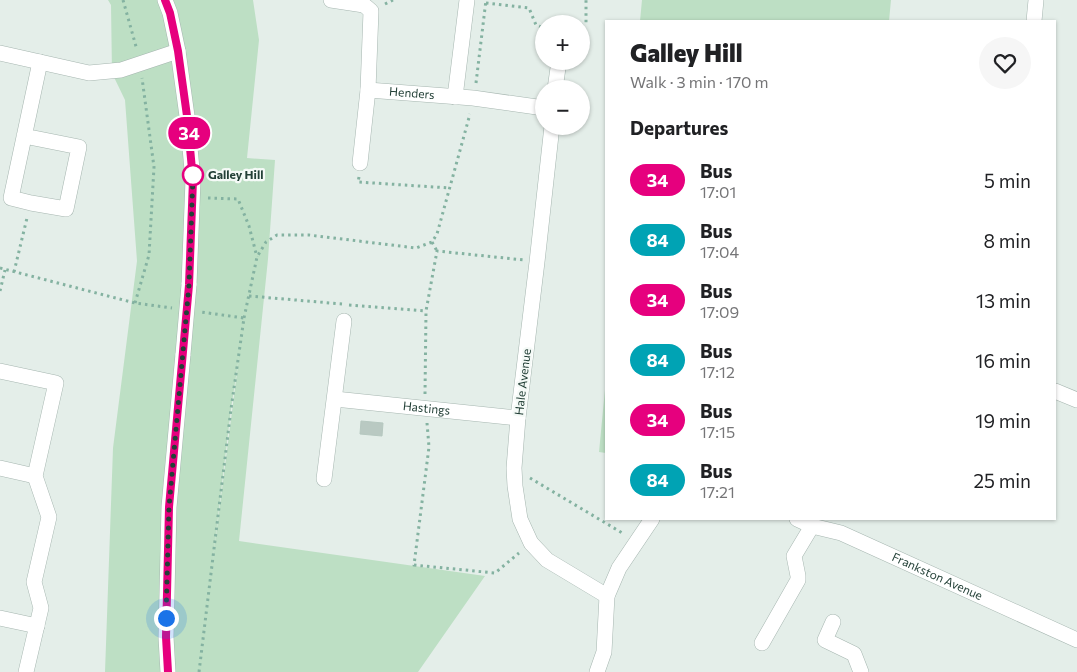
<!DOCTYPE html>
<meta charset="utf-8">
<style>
:root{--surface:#fff;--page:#f6f6f6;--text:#202124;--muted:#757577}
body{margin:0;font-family:Commissioner,sans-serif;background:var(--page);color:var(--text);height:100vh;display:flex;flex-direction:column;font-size:19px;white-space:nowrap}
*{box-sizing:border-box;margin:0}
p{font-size:16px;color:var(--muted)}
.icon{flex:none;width:28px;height:28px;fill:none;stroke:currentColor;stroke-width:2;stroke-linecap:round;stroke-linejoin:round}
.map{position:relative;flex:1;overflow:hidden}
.details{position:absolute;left:605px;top:20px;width:451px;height:500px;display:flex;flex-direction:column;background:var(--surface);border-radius:0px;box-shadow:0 1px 4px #0004}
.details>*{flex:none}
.badge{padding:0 10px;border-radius:16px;font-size:18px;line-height:32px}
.buttons{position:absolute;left:535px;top:15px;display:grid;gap:10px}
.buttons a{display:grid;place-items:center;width:55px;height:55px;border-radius:50%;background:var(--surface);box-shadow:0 1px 4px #0004;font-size:25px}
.you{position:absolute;width:25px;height:25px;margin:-12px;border:4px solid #fff;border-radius:50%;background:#1a73e8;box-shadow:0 0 0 8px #1a73e833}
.map>.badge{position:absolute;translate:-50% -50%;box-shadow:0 0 0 2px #fff}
h2{padding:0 25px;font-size:19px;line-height:45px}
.round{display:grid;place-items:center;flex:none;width:52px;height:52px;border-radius:26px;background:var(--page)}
.headline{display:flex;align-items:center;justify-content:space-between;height:85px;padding:0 25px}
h1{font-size:24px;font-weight:800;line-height:38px}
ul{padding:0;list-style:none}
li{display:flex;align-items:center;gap:15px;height:60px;padding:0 25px}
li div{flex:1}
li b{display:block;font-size:19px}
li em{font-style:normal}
li .badge{min-width:55px;font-weight:700;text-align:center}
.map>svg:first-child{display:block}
</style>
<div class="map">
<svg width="1077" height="672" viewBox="0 0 1077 672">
<rect width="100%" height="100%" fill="#e4eee9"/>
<g fill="#bddfc4" fill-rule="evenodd">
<path d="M108 0H253L259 40 247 158 275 160 268 259 239 541 485 576 418 672H105L113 448 137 261 125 100 112 73 111 5ZM239 357 212 567 231 409Z"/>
<path d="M642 0H891L889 21H640Z"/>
<path d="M606 379V453L599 452Z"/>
</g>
<path fill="#b9c9c2" stroke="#b6c8c0" d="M361 421 383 423 382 436 360 434Z"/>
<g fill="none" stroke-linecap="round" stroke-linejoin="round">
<g stroke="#a6b6b0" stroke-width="16">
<g id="minor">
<path d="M165 0 170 13 178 51 187 116 193 180 189 285"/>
<path d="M331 0 364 5 371 11 368 90 360 163"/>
<path d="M1034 21 1036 0"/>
<path d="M0 53 89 73 121 70 178 51"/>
<path d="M555 89 559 61"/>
<path id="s1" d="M368 90 473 98 537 107 544 110"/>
<path d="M455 97 467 0"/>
<path d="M552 126 537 262 518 418 514 468 515 486 520 519 531 543 547 560 607 596"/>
<path d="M24 136 79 147 66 209 31 203 11 198 40 62"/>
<path d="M0 371 56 383 35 476 49 517 34 582 41 608 26 672"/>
<path d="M1055 391 1077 400"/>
<path id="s2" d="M335 399 518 418"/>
<path d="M0 468 35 476"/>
<path d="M324 479 344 321"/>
<path id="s3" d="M797 519 812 526 841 533 1077 640"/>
<path d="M0 618 37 626"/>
<path d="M833 622 825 640 854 654 861 672"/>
<path d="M762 643 798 580V576L794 556 812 526"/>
<path d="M168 672 166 637 169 507 183 354"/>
<path d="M597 672 604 652 607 596 619 568 652 519"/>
</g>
</g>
<g stroke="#84b2a1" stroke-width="3" stroke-dasharray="2.5 4" stroke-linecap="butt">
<path d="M123 0 137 50"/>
<path d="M486 3 529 8 536 25 544 28"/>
<path d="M385 4 393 0"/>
<path d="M581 26 586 23V0"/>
<path d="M476 83 486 0"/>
<path d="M359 177 358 182 450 188"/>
<path d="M208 198 238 199 249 226 257 257"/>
<path d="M432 242 437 251"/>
<path d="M0 268 135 303 172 308"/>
<path d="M14 272 27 218"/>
<path d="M0 291 5 270"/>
<path d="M249 296 342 304"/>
<path d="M135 303 149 255 154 167 142 78"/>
<path d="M349 305 426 311"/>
<path d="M244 318 257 257 266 242 277 235H309L416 248 432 242 437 234 470 114"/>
<path d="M425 394 426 311 437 251 524 260"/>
<path d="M427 423 429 447 414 565 495 573 519 553"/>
<path d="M530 478 624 534"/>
<path d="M199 672 231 409 244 318 201 312"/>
</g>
<use href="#minor" stroke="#fff" stroke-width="15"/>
<g stroke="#a6b6b0" stroke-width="16" stroke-linecap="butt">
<path id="minor-bridge" d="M183 354 189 285"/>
</g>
<use href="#minor-bridge" stroke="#fff" stroke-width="15"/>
</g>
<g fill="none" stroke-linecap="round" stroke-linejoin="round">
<g stroke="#fff" stroke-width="11">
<path id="line" d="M165 0 170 13 178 51 187 116 193 180 189 285 169 507 166 637 168 672"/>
</g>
<use href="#line" stroke="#e6007e" stroke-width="8"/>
<path stroke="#234037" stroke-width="5" stroke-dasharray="0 9" d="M166 618 169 507 189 285 193 175"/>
</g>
<circle fill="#fff" stroke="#e6007e" stroke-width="2.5" cx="193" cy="175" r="10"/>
<g text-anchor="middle" stroke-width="4.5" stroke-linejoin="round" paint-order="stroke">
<g font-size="12" fill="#234037" stroke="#f5faf7">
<text dy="4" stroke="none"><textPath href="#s1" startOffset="44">Henders</textPath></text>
<text transform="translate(523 382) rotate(-83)" y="4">Hale Avenue</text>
<text dy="4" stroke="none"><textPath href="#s2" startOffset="92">Hastings</textPath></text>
<text dy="4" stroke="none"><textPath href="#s3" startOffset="152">Frankston Avenue</textPath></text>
</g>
<g font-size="12" font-weight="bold" fill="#234037" stroke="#f5faf7" text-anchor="start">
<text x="208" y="179">Galley Hill</text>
</g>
</g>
</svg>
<div class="buttons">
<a>+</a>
<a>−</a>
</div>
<div class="you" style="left:166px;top:618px"></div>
<b class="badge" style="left:189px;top:133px;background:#e6007e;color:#fff">34</b>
<section class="details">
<div class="headline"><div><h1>Galley Hill</h1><p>Walk · 3 min · 170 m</p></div><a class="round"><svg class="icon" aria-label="heart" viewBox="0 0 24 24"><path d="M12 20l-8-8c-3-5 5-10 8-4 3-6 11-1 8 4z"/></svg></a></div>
<h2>Departures</h2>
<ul>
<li><span class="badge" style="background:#e6007e;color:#fff">34</span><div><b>Bus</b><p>17:01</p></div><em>5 min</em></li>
<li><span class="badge" style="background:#00a3b4;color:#fff">84</span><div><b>Bus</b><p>17:04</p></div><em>8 min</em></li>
<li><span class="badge" style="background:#e6007e;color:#fff">34</span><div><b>Bus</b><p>17:09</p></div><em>13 min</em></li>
<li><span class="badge" style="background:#00a3b4;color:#fff">84</span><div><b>Bus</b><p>17:12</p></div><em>16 min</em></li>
<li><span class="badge" style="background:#e6007e;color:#fff">34</span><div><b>Bus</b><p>17:15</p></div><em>19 min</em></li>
<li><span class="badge" style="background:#00a3b4;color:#fff">84</span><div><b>Bus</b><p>17:21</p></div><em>25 min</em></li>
</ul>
</section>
</div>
